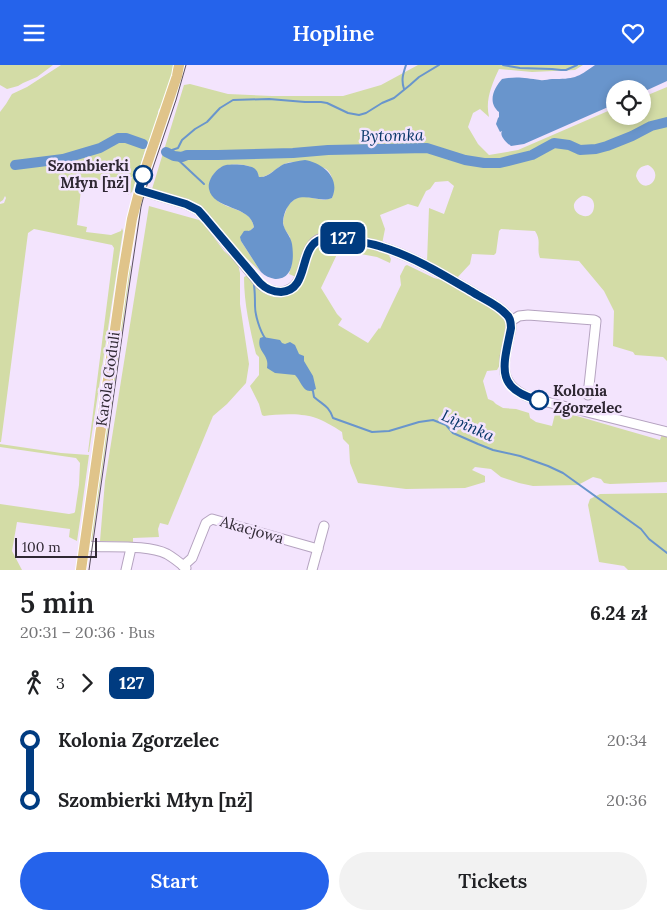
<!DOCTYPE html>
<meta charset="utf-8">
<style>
:root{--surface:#fff;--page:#f2f2f2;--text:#202124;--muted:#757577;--accent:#2563eb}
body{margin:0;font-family:Lora,serif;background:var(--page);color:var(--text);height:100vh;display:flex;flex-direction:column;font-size:19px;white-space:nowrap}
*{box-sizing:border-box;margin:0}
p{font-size:16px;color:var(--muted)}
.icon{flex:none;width:28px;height:28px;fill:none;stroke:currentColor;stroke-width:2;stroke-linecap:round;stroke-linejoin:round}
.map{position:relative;height:505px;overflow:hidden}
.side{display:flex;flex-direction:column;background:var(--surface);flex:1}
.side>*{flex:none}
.badge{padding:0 10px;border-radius:8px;font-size:18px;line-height:32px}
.tools{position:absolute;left:606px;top:15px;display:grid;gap:10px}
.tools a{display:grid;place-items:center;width:45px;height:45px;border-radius:50%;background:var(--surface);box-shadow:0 2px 8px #0003;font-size:25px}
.scale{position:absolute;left:15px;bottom:12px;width:82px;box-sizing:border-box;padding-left:5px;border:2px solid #2f2833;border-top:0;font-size:14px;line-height:18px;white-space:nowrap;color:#2f2833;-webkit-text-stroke:4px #f3e4fd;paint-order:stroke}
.map>.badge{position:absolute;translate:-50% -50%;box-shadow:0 0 0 2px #fff}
.legs{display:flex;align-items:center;gap:8px;height:55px;padding:0 20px;font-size:16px}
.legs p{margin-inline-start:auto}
.summary{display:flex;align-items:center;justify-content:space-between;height:85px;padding:0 20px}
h1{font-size:28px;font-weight:600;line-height:38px}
.cta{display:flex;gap:10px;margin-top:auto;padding:10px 20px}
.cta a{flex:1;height:58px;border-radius:30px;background:var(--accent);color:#fff;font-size:20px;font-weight:600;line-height:58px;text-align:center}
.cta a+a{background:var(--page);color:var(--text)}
ul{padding:0 20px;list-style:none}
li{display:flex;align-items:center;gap:18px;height:60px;font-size:19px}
li i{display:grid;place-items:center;width:8px;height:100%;margin:0 6px;background:currentColor}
li i::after{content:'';width:12px;height:12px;margin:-6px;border:4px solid;border-radius:50%;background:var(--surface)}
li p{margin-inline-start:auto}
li:first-child i{background:linear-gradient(#0000 50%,currentColor 0)}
li:last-child i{background:linear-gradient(currentColor 50%,#0000 0)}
header{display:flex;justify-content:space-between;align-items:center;height:65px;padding:0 20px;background:var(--accent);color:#fff;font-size:22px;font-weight:600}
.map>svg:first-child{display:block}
</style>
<header><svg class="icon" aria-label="menu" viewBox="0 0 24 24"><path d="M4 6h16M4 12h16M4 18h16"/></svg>Hopline<svg class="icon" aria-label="heart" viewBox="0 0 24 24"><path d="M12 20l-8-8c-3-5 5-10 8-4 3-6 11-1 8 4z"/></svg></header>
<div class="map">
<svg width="667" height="505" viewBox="0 0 667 505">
<rect width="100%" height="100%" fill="#f3e4fd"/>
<g fill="#d3dca6" fill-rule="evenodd">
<path d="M0 0H53L37 12 23 18 18 21 7 24 0 20Z"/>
<path d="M61 0H175L170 19 161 43 159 44 158 47 159 48 150 76H149L148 79 127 72H118L100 81 83 87 80 86C66 97 32 93 14 99L15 102 63 96 82 91 102 84 118 75H127L136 79 146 82 132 127 128 130 132 112C121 111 107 112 96 116 91 118 87 122 81 122V125L77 160 87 162 86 167 111 170 121 166 122 163 123 166 89 387H88L114 183 112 180 34 164 28 168 4 354 1 377H0V139L4 138 6 133 5 131 3 135 0 137V47L6 39 12 29 27 22Z"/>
<path d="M418 0H583L575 5 532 7 499 4C492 19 485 35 489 52L480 44 473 48 468 62 478 79 489 90 518 85 615 43V51H642L643 32 667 22V55L650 58 620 74 621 79 651 63 660 62 667 59V296L663 292 635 290 633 287 613 281 614 246 604 226 579 196 540 193C536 182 542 176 535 166L501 164 499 166 496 188 494 190 472 189 470 199 456 214 427 197 429 143 444 149 454 121 448 116 435 117 430 124 426 126 418 142 408 139 380 150 385 164 382 179 328 169 317 171 309 176 304 188 296 212 289 209 292 199 290 172 284 163 283 157 284 151 288 140 296 133 300 132H307L324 135 332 133C335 126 334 109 326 104 321 101 312 101 306 100 301 99 295 97 291 97 278 99 270 113 259 112 258 110 257 106 255 105 249 98 227 98 220 103 215 106 212 112 210 116 211 121 211 128 214 132 224 146 251 142 254 162L250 166 247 167 241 176 261 207 234 182 216 160 152 124 184 20 190 19 228 29 272 31H343L381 20ZM648 100C667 110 644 134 636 111 637 104 641 101 648 100ZM582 131C588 130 595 134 594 142 592 163 559 143 582 131Z"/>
<path d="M149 141 199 155 204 159 224 186 238 199 240 208V239L249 299 246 318 227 339 213 351 168 460 160 458 158 464 159 472 133 473V477L100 476 105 416Z"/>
<path d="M330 176H341L387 187 391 194 390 198 377 192 339 185 321 223 337 249 342 254 338 260 368 278 379 263 380 264 401 220 400 211 405 201 407 200 434 213 442 215 472 231 502 249 505 252 508 262 502 296 497 305 487 306 483 316 488 334 493 336 496 339 503 343 516 344 529 348 530 353 536 357 552 361 556 345 660 375 662 369 667 370V417L610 419 604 418 601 414 593 412 578 420 533 421 519 418 501 412 491 404 475 402 472 405 485 411V417L465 423 406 424 358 418 350 398 349 380 343 374 342 367C333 361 323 355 313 352 300 348 277 349 264 351L262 350 259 339 250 321 259 310V292L256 289C250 264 244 239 244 212L248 210C254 217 262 229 271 230 276 231 281 230 285 230L317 181 320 178Z"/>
<path d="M129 200 131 201 92 477 90 475Z"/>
<path d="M0 379 61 388 89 390 81 449 77 476 69 472 70 464 17 457 12 486 22 505H0V439L69 449 74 448 75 447 79 420 80 398 76 393 0 382Z"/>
<path d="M667 428V505H628L624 501 599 497 588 440 590 434 600 429Z"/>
</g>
<g fill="#6995cc">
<path d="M595 0H667V16L643 27 642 24H615V39L524 79 511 81C507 78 499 71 502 66L500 67 496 59 498 53 499 52V47C487 37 494 23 502 14 517 11 525 13 540 15 544 16 548 14 552 14 574 14 577 13 595 0Z"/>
<path d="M305 95C323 98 341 113 332 133 317 139 301 124 289 140 285 145 283 152 283 158 284 166 291 171 292 179 294 192 294 215 275 214 270 213 265 211 261 207L241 176 240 172 244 166C250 165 248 168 254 162 251 140 213 145 209 124 207 115 217 102 226 100 232 99 252 99 256 105 258 107 258 109 259 112 269 113 275 103 284 99 291 97 298 96 305 95Z"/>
<path d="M263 272 280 275 282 278 285 279 290 277 295 280 299 289 304 291V296L313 311 316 324C303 331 302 317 295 310L275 308 267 303C270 289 256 287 260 273Z"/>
</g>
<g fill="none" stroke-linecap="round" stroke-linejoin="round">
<g stroke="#6995cc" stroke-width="2">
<path d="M503 0 520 3 552 4 561 5H566L577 0"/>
<path d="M404 24C401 15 403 9 406 0"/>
<path d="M166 87 178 83 182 75 195 64 207 57 220 43 233 35 269 34 305 37H321L327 38 348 48 359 50 366 48 382 38 394 33 410 20 419 12 439 0"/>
<path d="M174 91 204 119"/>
<path d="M254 220C255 227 255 234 255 241 255 250 260 266 265 273"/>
<path d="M312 325 313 326 314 332C323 340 329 341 333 353L372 367 389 366 419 357 433 355 446 360 453 368 478 379 493 385 520 391 548 401 563 408 641 464 649 474 667 488"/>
</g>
<g stroke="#6995cc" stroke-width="10">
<path d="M166 87 174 91 182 92 187 90H218L293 88 328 85 427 83 465 95 484 98H500L532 90 554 78 569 80 580 85 596 84 607 81 632 71 651 61 667 57"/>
<path d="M15 100 63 94 100 83 118 73H126L143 79"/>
</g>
<g stroke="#b5a3c0" stroke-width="11">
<g id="minor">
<path d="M139 125 186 139 198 145 206 154 260 219C266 224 273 227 281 227 311 224 297 181 322 173 333 170 346 174 356 176 365 178 374 179 382 182 415 192 445 211 474 228 484 234 498 240 506 249 510 252 511 257 511 263 505 295 493 318 531 333L667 367"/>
<path d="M511 256 519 251 528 250 594 255 596 256 588 330"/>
<path d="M85 481C108 483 147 479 167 489 174 493 180 498 186 503"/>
<path d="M183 501 192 493 206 458 212 454 318 484"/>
<path d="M126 505 131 483"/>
<path d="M312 505 324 461"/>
</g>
</g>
<g stroke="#fff" stroke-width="12">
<path id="major" d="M81 505 123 208 132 154 144 108 177 11 179 0"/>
</g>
<use href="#minor" stroke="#fff" stroke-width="9"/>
<use href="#major" stroke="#e0c48a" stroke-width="10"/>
<path stroke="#59505e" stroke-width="1" d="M89 505 128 229 141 142 145 126 176 35 186 0"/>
</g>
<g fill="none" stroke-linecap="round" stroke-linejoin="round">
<g stroke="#fff" stroke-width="11">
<path id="line-1" d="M143 110 139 125 186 139 198 145 206 154 260 218C266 224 273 227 281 227 311 225 297 181 322 174 333 170 346 174 356 176 365 178 374 179 382 182 415 192 445 211 474 228 484 234 498 240 506 249 510 252 511 257 511 263 504 299 493 324 539 335"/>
</g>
<use href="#line-1" stroke="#003b80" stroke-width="8"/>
</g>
<g fill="#fff" stroke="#003b80" stroke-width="2.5">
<circle cx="143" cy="110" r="9"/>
<circle cx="539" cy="335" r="9"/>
</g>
<g text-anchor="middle" stroke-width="5" stroke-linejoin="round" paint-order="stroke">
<g font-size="15" font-weight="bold" fill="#2f2833" stroke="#f3e4fd" text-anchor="end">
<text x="129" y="106">Szombierki<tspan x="129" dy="17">Młyn [nż]</tspan></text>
<text x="553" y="331" text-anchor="start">Kolonia<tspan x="553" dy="17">Zgorzelec</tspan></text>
</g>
<g font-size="15" fill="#2f2833" stroke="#f3e4fd">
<text transform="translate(108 314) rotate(-82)" y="5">Karola Goduli</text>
<text transform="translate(252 465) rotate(16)" y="5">Akacjowa</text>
</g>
<g font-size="16" font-style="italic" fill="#053467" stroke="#f3e4fd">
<text transform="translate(392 70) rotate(-1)" y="6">Bytomka</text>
<text transform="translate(468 360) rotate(24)" y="6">Lipinka</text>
</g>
</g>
</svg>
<div class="tools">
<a><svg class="icon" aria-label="locate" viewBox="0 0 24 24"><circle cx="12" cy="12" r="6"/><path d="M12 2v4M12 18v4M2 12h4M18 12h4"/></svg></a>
</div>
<div class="scale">100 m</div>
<b class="badge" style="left:343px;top:173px;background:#003b80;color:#fff">127</b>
</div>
<section class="side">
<div class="summary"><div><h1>5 min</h1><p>20:31 – 20:36 · Bus</p></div><b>6.24 zł</b></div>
<div class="legs"><svg class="icon" aria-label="walk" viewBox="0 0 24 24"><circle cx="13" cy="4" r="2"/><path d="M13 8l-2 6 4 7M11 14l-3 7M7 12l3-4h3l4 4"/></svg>3<svg class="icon" aria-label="forward" viewBox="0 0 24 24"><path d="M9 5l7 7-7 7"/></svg><b class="badge" style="background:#003b80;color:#fff">127</b></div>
<ul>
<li><i style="color:#003b80"></i><b>Kolonia Zgorzelec</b><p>20:34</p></li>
<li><i style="color:#003b80"></i><b>Szombierki Młyn [nż]</b><p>20:36</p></li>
</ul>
<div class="cta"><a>Start</a><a>Tickets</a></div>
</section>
